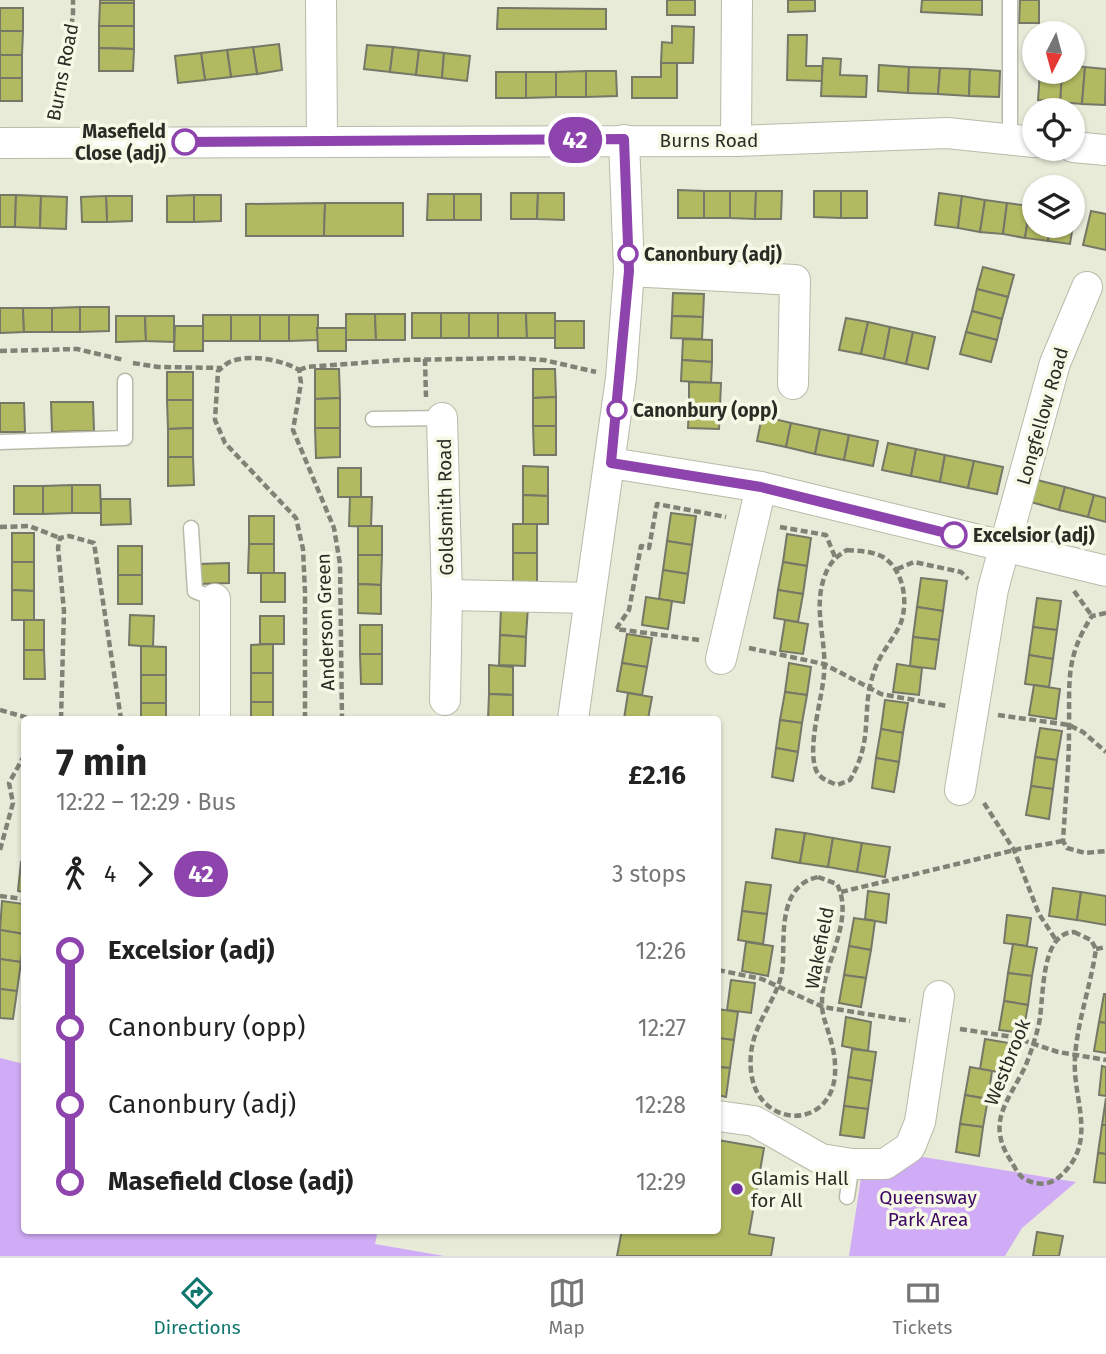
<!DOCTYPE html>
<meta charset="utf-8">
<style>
:root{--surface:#fff;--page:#f2f2f2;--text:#222;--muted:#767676;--line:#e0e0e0;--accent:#0f766e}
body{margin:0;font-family:"Fira Sans",sans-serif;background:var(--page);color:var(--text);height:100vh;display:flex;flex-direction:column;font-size:26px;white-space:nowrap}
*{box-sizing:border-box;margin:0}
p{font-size:23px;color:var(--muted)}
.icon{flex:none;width:38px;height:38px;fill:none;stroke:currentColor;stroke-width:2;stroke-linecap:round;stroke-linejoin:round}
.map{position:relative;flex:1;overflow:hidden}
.details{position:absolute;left:21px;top:716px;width:700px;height:518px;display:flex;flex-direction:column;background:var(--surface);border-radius:7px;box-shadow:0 2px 5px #0004}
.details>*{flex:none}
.badge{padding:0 14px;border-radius:23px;font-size:24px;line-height:46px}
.needle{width:46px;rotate:186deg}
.buttons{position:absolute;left:1022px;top:21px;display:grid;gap:14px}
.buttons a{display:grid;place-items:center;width:63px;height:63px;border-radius:50%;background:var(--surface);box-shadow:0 2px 5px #0004;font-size:35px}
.map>.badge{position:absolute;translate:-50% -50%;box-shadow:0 0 0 4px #fff}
.legs{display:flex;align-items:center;gap:10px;height:77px;padding:0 35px;font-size:23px}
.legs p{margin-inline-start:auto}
.headline{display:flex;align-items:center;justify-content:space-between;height:119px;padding:0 35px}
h1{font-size:38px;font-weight:700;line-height:52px}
ul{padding:0 35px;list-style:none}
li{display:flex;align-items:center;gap:24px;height:77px;font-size:26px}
li i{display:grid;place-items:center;width:10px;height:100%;margin:0 9px;background:currentColor}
li i::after{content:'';width:18px;height:18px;margin:-9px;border:5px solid;border-radius:50%;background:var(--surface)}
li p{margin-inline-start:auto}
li:first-child i{background:linear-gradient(#0000 50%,currentColor 0)}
li:last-child i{background:linear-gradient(currentColor 50%,#0000 0)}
.dock{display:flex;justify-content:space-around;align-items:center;height:98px;border-top:2px solid var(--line);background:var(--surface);font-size:19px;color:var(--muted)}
.dock a{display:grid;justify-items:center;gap:4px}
.dock .current{color:var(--accent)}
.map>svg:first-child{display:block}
</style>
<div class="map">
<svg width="1106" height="1256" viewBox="0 0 1106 1256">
<rect width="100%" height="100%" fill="#e9ebd9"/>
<g fill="#d0abf6">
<path d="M0 1058 24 1064V1230H378L375 1244 444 1256H0Z"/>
<path d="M923 1157 1076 1182 1022 1228 1005 1256H849L861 1178Z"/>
</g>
<g fill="#b2ba61" stroke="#757767" stroke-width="2">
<rect x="100" y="0" width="34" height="3"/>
<rect x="667" y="0" width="28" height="15"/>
<path d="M788 0H815V11L788 12Z"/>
<path d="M922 0H982V15L921 12Z"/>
<path d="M1020 0H1039V23H1019Z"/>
<path d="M100 3H134V26H99Z"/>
<rect x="0" y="8" width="23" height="23"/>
<path d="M498 8 606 9V29H497Z"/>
<path d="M99 26H134V49L99 48Z"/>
<path d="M672 26 694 27 693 63H661L662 42 672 43Z"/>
<path d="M0 31H23L22 55H0Z"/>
<path d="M788 35H807L806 66H822V81L787 80Z"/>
<path d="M279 44 282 70 257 74 253 47Z"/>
<path d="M367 45 393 47 390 72 364 69Z"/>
<path d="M253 47 257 74 231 77 227 50Z"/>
<path d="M393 47 419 50 416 75 390 72Z"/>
<path d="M99 48 134 49 133 71H99Z"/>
<path d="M227 50 231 77 205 80 201 53Z"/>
<path d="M419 50 444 53 442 78 416 75Z"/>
<path d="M201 53 205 80 178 83 175 56Z"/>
<path d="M444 53 470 56 467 81 442 78Z"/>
<rect x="0" y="55" width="22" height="23"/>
<path d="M823 58 841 59 840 75 867 76 866 97 821 96Z"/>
<path d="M661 63H677V98H632V77H661Z"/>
<path d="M879 65 909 67 908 93 878 91Z"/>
<path d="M1073 66 1085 67 1082 104 1060 102 1062 72H1073Z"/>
<path d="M909 67 940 68 938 94 908 93Z"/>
<path d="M1085 67 1106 69 1105 105 1082 104Z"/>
<path d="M940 68 970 69 969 96 938 94Z"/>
<path d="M970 69 1000 71 999 97 969 96Z"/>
<path d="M586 71V97H556V72Z"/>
<path d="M586 71H616L617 96 586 97Z"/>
<rect x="496" y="72" width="30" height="26"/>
<path d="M526 72H556V97L526 98Z"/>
<path d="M1040 72H1062L1060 102 1038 100Z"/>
<rect x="0" y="78" width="22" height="23"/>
<path d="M678 190 704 191V218H678Z"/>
<rect x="704" y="191" width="26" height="27"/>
<path d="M730 191H756L755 219 730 218Z"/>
<path d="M756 191H782L781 219H755Z"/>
<path d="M814 191H841V218L814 217Z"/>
<rect x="841" y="191" width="26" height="27"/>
<path d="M511 193H538L537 219H511Z"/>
<path d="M538 193H564V220L537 219Z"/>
<path d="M939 193 962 196 958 228 935 225Z"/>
<path d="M428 194H454V220H427Z"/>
<rect x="454" y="194" width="27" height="26"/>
<path d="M0 195H16L15 227H0Z"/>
<path d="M16 195 41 196 40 228 15 227Z"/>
<path d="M194 195V222H167V196Z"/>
<path d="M194 195H221V221L194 222Z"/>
<path d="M41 196 67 197 66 229 40 228Z"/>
<path d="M106 196H132V221L107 222Z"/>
<path d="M106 196 107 222H82L81 197Z"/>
<path d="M962 196 985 200 980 232 958 228Z"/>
<path d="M985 200 1007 203 1003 234 980 232Z"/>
<path d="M325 203 324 236H246V204Z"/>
<path d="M325 203H403V236H324Z"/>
<path d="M1007 203 1030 206 1025 238 1003 234Z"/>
<path d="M1030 206 1034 207V226H1050L1048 241 1025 238Z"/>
<path d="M1091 211 1106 214V250L1083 245Z"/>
<path d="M1073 212H1075L1070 244 1048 241 1050 226H1073Z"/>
<path d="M983 267 1014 275 1008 297 977 289Z"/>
<path d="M977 289 1008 297 1002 319 972 311Z"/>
<path d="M673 293 704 294 703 317 672 316Z"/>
<path d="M80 307V332H52V308Z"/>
<path d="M80 307H109V331L80 332Z"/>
<path d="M0 308H23L24 332 0 333Z"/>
<path d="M23 308H52V332H24Z"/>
<path d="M972 311 1002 319 997 340 966 332Z"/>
<rect x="412" y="313" width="29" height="25"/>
<rect x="441" y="313" width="28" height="25"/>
<rect x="469" y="313" width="29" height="25"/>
<path d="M498 313H526L527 338H498Z"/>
<path d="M526 313H555V338H527Z"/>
<path d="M346 314H375L376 340H346Z"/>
<path d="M375 314H405V340H376Z"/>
<rect x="203" y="315" width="28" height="26"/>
<rect x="231" y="315" width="29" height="26"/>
<rect x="260" y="315" width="29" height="26"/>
<path d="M289 315H318V340L289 341Z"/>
<path d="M116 316H145L146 341 116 342Z"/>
<path d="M145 316H174V342L146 341Z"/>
<path d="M672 316 703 317 702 339 671 338Z"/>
<path d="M846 318 868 322 861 354 839 350Z"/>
<rect x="555" y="321" width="29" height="27"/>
<path d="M868 322 890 327 884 359 861 354Z"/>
<path d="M175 326H203V351H174Z"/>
<path d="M890 327 913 332 906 364 884 359Z"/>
<path d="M317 328H346V351H318Z"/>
<path d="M913 332 935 337 928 369 906 364Z"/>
<path d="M966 332 997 340 991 362 960 354Z"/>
<path d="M683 339 712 340V362L682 360Z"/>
<path d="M682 360 712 362 711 383 681 381Z"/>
<path d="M315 369H339L340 398 315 399Z"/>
<path d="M533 369H555L556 397 533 398Z"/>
<rect x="167" y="372" width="26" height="28"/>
<path d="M689 382 721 383 720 406 689 405Z"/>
<path d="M556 397V426H533V398Z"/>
<path d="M340 398V428H315V399Z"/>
<path d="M167 400H193V428L168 429Z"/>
<path d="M51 402H93L94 431 52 432Z"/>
<path d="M0 403H24L25 432H0Z"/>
<path d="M689 405 720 406 719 429 688 428Z"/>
<path d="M762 416 791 423 786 447 757 441Z"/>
<path d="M791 423 820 429 815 454 786 447Z"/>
<path d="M533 426H556V455H534Z"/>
<path d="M193 428V457H168V429Z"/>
<path d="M315 428H340V457L316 458Z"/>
<path d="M820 429 849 435 844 460 815 454Z"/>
<path d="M849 435 878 441 873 466 844 460Z"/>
<path d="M888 443 916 449 911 476 882 470Z"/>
<path d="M916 449 945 455 940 482 911 476Z"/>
<path d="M945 455 974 461 968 488 940 482Z"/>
<path d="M168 457H193L194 485 168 486Z"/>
<path d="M974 461 1003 467 997 494 968 488Z"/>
<path d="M523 466 548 467V496L523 495Z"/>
<rect x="338" y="468" width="23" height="29"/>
<path d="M1037 480 1065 487 1059 510 1031 502Z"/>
<path d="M72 485V513L43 514V486Z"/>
<path d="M72 485H100L101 513H72Z"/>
<rect x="14" y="486" width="29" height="28"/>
<path d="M1065 487 1094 495 1088 517 1059 510Z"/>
<path d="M523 495 548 496V524H523Z"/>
<path d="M1094 495 1106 498V522L1088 517Z"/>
<path d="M350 497H372L371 527 349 526Z"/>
<path d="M101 499H130L131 524 101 525Z"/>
<path d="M671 513 696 516 692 545 667 541Z"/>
<rect x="249" y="516" width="25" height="28"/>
<rect x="513" y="524" width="24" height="29"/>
<rect x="358" y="526" width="24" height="29"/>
<rect x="12" y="533" width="22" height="29"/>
<path d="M787 534 811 538 807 566 783 562Z"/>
<path d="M667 541 692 545 688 574 663 570Z"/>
<path d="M249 544H274V573H248Z"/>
<rect x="118" y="546" width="24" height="29"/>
<rect x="513" y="553" width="24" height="30"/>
<path d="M358 555H382L381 585 358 584Z"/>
<path d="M12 562H34V591L12 590Z"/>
<path d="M783 562 807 566 803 594 778 590Z"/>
<path d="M229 563V583L199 584V564Z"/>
<path d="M663 570 688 574 684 603 659 599Z"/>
<rect x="261" y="573" width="24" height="29"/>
<rect x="118" y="575" width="24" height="29"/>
<path d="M921 578 947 581 943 611 917 607Z"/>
<path d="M358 584 381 585V614L358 613Z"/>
<path d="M12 590 34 591V620H12Z"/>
<path d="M778 590 803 594 798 622 774 618Z"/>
<path d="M646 597 672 601 668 629 642 625Z"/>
<path d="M1037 598 1061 601 1057 630 1033 627Z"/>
<path d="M501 606 528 607 526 637 500 635Z"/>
<path d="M917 607 943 611 939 640 913 637Z"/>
<path d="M130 615 154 616 153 647 129 645Z"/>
<rect x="260" y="616" width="24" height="28"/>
<rect x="24" y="620" width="20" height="30"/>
<path d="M785 620 808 624 803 654 780 651Z"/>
<rect x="360" y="625" width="22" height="29"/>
<path d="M1033 627 1057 630 1053 659 1029 655Z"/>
<path d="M627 634 652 638 647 667 622 663Z"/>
<path d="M500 635 526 637 525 666 499 665Z"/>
<path d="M913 637 939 640 935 669 910 666Z"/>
<path d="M273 644V673H251V645Z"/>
<path d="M141 646 166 647V675H141Z"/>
<path d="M24 650H44L45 679H24Z"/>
<path d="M360 654H382V684H361Z"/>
<path d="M1029 655 1053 659 1049 687 1025 684Z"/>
<path d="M622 663 647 667 642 695 617 691Z"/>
<path d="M789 663 811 667 807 695 785 692Z"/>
<path d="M897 664 922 668 919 695 893 692Z"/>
<path d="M489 665 513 667V695L489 694Z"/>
<rect x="251" y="673" width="22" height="29"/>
<rect x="141" y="675" width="25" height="28"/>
<path d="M1034 685 1060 689 1056 719 1029 715Z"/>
<path d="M785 692 807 695 802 723 780 720Z"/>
<path d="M628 693 652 697 648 719H624Z"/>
<path d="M489 694 513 695V719H488Z"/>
<path d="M885 700 908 703 903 733 881 729Z"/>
<rect x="251" y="702" width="22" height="17"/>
<rect x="141" y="703" width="25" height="16"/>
<path d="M780 720 802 723 798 752 776 748Z"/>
<path d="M1040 728 1062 731 1057 760 1035 757Z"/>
<path d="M881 729 903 733 899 762 876 758Z"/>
<path d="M776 748 798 752 793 781 772 777Z"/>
<path d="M1035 757 1057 760 1053 789 1031 786Z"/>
<path d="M876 758 899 762 894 792 872 788Z"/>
<path d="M1031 786 1053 789 1049 819 1026 815Z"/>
<path d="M776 829 805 833 800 863 772 858Z"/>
<path d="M805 833 833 838 828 867 800 863Z"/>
<path d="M833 838 862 843 857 872 828 867Z"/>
<path d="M862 843 890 847 885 877 857 872Z"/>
<path d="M21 862 24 863V892L18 891Z"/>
<path d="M746 882 771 885 767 914 742 911Z"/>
<path d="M1053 888 1081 892 1077 920 1049 916Z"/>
<path d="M868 891 889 894 886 923 865 919Z"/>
<path d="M1081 892 1106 896V925L1077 920Z"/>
<path d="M2 901 24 904V934L0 930Z"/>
<path d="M742 911 767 914 763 944 738 940Z"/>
<path d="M1007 915 1031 918 1027 946 1004 943Z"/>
<path d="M854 918 875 921 871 950 849 946Z"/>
<path d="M0 930 24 934 21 962 0 959Z"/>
<path d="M746 942 773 946 768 976 742 971Z"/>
<path d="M1013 944 1037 948 1032 976 1008 973Z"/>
<path d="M849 946 871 950 866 978 844 975Z"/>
<path d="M0 959 21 962 17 991 0 989Z"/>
<path d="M1008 973 1032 976 1028 1005 1004 1001Z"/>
<path d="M844 975 866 978 861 1007 839 1003Z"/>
<path d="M731 980 755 983 751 1013 727 1010Z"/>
<path d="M0 989 17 991 13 1019 0 1018Z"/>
<path d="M1104 994H1106V1023L1099 1022Z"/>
<path d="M1004 1001 1028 1005 1023 1033 999 1030Z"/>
<path d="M718 1009 738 1012 734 1040 718 1038Z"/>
<path d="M846 1017 871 1022 868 1051 842 1046Z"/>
<path d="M1099 1022 1106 1023V1053L1094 1051Z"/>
<path d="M718 1038 734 1040 730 1068 718 1067Z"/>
<path d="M985 1039 1009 1043 1004 1073 980 1069Z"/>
<path d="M852 1049 876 1052 872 1081 848 1077Z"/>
<path d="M1102 1066 1106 1067V1096L1099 1095Z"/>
<path d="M718 1067 730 1068 726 1097 718 1095Z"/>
<path d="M970 1067 992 1071 988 1099 965 1095Z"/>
<path d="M848 1077 872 1081 868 1109 844 1106Z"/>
<path d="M965 1095 988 1099 983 1127 960 1124Z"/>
<path d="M1106 1098V1125H1102Z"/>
<path d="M844 1106 868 1109 864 1138 840 1135Z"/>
<path d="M960 1124 983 1127 979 1156 956 1152Z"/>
<path d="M1102 1125H1106V1154L1098 1153Z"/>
<path d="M718 1140 764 1148 749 1234 774 1238 771 1256H617L622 1230H718Z"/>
<path d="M1098 1153 1106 1154V1183L1094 1182Z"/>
<path d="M1037 1232 1063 1236 1059 1256H1033Z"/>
</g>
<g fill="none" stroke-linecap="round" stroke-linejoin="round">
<g stroke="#b8bba9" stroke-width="17">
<g id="service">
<path d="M1010 0V140"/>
<path d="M373 419 442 418"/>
<path d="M0 442 125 438V381"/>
<path d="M191 528 195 591 215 599"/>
<path d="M847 1197 852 1164"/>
</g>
</g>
<g stroke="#b8bba9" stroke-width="32">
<g id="minor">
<path d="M321 0 322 140"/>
<path d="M736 141 737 0"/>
<path d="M0 143 736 141 947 133 1034 142"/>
<path d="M1073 147 1106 150"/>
<path d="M629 271 795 280 793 384"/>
<path d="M442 418 447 595 445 700"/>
<path d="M611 463 761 487 1106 571"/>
<path d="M447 595 590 598"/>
<path d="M215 599V719"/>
<path d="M721 659 761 487"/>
<path d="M573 719 621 378 629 271 624 140"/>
<path d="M960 790 993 589 1055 363 1087 287"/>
<path d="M718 1116 754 1121 821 1159 852 1164H885L910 1147 920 1122 939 996"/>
</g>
</g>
<g stroke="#818276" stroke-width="4.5" stroke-dasharray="7 3.5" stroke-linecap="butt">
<path d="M52 118 73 16V0"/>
<path d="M0 351 77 349 124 360"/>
<path d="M425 359 426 397"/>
<path d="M133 363 158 367 222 368"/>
<path d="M299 370 307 367 399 360 516 358 544 360 596 372"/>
<path d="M0 527 29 526 60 538"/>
<path d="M780 527 826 535 835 557"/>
<path d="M847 550C859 551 872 551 883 557 904 570 909 603 900 625 892 641 879 655 874 672 860 711 875 737 850 780L837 785C828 781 820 779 816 770 807 746 822 700 824 674 827 641 813 611 824 578 828 565 835 557 847 550Z"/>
<path d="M897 569 914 562 961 572 968 579"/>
<path d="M1074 591 1092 616"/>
<path d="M1106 613 1092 616C1064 659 1070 684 1069 732 1069 768 1065 805 1063 841L1067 848 1085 853 1106 851"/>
<path d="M699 640 616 629 629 610 641 546 649 548 657 504 726 517"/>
<path d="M749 648 824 664 881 694 947 706"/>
<path d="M0 710 32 719"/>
<path d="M998 715 1069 725 1083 732 1106 752"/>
<path d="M61 719 64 611 58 548 60 538 69 536 94 543 121 719"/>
<path d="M305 719V592L303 549 296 518 225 443 215 420 218 371C222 368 227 362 232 361 251 354 283 360 299 370L301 383 293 430 334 528 340 564 342 719"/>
<path d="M984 803 1014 850 1039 914 1056 940"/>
<path d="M0 850 13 803 9 783 24 756"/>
<path d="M818 877 837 884C858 926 812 976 824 1018 828 1032 835 1050 835 1065 839 1131 757 1132 751 1071 746 1023 782 1002 783 961 784 930 780 885 818 877Z"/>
<path d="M841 892 1019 849 1063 841"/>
<path d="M0 896 24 899"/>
<path d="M1074 932 1091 940 1096 949C1091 985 1077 1022 1075 1058 1072 1101 1100 1143 1058 1178 1048 1186 1034 1185 1023 1178 1018 1174 1014 1166 1011 1161 986 1123 1007 1103 1024 1069 1030 1056 1034 1042 1038 1028 1045 1003 1038 933 1074 932Z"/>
<path d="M1096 949 1106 947"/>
<path d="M718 970 762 979 823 1007 910 1021"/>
<path d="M960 1029 1013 1037 1058 1052 1106 1060"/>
</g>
<use href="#service" stroke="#fff" stroke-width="14"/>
<use href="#minor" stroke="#fff" stroke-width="30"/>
</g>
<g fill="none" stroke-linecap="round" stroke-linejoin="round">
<g stroke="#fff" stroke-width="16">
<path id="line-1" d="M185 142 624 139 629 271 611 463 761 487 954 535"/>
</g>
<use href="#line-1" stroke="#8e44ad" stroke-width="10"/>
</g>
<g fill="#fff" stroke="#8e44ad" stroke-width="3.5">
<circle cx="185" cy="142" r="12"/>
<circle cx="628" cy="254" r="9"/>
<circle cx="617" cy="410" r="9"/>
<circle cx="954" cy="535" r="12"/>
</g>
<circle fill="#7230a4" stroke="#f6f9e6" stroke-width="2.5" cx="737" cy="1189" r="7"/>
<g text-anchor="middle" stroke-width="7" stroke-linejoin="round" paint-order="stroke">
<g font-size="19" fill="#2b2c25" stroke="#f6f9e6">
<text transform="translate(62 72) rotate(-79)" y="7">Burns Road</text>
<text x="709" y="147">Burns Road</text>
<text transform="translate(1042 416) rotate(-74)" y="7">Longfellow Road</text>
<text transform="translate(445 507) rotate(-91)" y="7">Goldsmith Road</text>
<text transform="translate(325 622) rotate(-92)" y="7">Anderson Green</text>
<text transform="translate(819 948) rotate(-79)" y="7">Wakefield</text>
<text transform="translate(1007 1062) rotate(-68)" y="7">Westbrook</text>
</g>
<g font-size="19" font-weight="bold" fill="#2b2c25" stroke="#f6f9e6" text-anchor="start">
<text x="166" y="138" text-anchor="end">Masefield<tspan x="166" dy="22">Close (adj)</tspan></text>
<text x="644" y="261">Canonbury (adj)</text>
<text x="633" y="417">Canonbury (opp)</text>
<text x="973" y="542">Excelsior (adj)</text>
</g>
<g font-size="19" fill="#2b2c25" stroke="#f6f9e6" text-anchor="start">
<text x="751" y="1185">Glamis Hall<tspan x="751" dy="22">for All</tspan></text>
</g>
<g font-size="19" fill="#3e0562" stroke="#f6f9e6">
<text x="928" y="1204">Queensway<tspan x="928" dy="22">Park Area</tspan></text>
</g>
</g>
</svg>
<div class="buttons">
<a><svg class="needle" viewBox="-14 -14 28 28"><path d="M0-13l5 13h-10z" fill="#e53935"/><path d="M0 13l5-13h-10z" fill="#767676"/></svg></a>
<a><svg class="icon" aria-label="locate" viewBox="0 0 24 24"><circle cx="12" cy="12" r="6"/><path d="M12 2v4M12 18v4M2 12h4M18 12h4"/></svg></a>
<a><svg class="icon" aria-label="layers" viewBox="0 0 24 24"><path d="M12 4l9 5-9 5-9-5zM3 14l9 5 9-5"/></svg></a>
</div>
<b class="badge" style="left:575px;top:140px;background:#8e44ad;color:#fff">42</b>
<section class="details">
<div class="headline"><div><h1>7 min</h1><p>12:22 – 12:29 · Bus</p></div><b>£2.16</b></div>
<div class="legs"><svg class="icon" aria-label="walk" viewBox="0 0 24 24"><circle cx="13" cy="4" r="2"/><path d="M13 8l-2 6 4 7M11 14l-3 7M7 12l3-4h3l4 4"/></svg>4<svg class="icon" aria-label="forward" viewBox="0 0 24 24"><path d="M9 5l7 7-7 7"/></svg><b class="badge" style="background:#8e44ad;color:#fff">42</b><p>3 stops</p></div>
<ul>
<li><i style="color:#8e44ad"></i><b>Excelsior (adj)</b><p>12:26</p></li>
<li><i style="color:#8e44ad"></i><span>Canonbury (opp)</span><p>12:27</p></li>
<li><i style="color:#8e44ad"></i><span>Canonbury (adj)</span><p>12:28</p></li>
<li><i style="color:#8e44ad"></i><b>Masefield Close (adj)</b><p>12:29</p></li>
</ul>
</section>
</div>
<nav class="dock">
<a class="current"><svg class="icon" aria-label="directions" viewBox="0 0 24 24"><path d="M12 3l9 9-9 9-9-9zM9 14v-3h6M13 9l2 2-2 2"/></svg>Directions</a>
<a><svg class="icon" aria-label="map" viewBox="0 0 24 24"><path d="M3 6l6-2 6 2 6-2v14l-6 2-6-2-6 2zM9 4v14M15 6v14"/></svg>Map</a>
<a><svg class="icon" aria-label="tickets" viewBox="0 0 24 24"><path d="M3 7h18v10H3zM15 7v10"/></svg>Tickets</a>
</nav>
